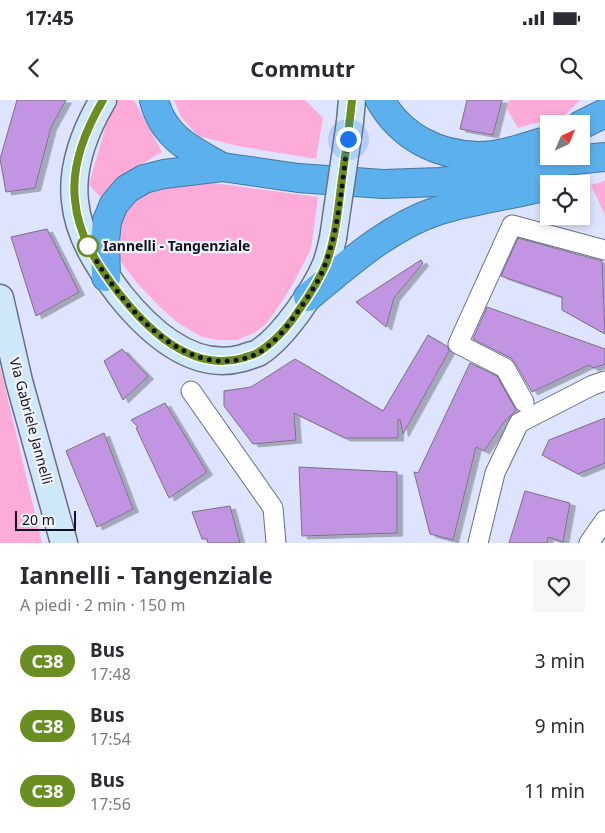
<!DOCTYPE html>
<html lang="it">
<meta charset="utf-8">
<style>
:root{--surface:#fff;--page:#f7f7f7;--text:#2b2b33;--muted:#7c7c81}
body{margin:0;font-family:"Noto Sans",sans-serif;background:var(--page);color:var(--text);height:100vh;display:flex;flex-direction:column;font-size:19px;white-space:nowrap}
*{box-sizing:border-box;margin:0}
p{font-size:16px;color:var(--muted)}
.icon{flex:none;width:28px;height:28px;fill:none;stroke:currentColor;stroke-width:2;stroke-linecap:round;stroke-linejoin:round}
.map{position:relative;height:443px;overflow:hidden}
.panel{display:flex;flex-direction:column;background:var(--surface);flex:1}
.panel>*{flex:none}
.badge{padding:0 10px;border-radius:16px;font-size:18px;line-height:32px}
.needle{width:32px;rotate:44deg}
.buttons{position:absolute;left:540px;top:15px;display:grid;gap:10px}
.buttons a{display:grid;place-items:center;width:50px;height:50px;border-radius:0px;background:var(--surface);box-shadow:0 2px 8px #0003;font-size:25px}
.scale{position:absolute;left:15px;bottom:12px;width:61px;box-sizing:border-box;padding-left:5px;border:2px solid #12131c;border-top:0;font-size:14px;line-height:18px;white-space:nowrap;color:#12131c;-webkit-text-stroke:4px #f0f2fd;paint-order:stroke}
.you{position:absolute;width:25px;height:25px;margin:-12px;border:4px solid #fff;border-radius:50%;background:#1a73e8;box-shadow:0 0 0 8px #1a73e833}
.map>.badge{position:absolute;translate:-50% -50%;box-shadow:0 0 0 2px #fff}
.round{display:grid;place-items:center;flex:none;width:52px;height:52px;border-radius:0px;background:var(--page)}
.head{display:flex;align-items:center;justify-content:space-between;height:85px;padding:0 20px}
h1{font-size:24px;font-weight:700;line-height:38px}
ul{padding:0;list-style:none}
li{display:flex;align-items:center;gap:15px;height:65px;padding:0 20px}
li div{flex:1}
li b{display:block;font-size:19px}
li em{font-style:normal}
li .badge{min-width:55px;font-weight:700;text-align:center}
.status{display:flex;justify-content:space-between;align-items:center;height:35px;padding:0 25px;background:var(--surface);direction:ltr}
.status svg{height:14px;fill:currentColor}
header{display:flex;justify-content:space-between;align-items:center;height:65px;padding:0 20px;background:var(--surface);font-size:22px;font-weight:700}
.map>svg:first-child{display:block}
</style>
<div class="status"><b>17:45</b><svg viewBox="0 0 49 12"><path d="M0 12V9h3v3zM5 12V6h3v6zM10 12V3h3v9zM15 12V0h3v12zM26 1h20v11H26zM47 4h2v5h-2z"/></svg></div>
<header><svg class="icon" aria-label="back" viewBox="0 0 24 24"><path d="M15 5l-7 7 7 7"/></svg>Commutr<svg class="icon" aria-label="search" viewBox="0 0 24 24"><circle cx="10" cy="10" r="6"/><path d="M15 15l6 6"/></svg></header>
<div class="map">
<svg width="605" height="443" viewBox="0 0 605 443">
<defs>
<filter id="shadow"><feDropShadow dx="5.5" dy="3" stdDeviation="0" flood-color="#0004"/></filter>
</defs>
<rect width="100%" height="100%" fill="#dfe4fe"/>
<g fill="#fdabd9">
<path d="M116 0H134L162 52 125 74 100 97 89 84 113 1Z"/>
<path d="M174 0H305L323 18 316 59 238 46 198 36 181 17Z"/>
<path d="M509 0H580L565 15 518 28 507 9Z"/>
<path d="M191 81 213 83 318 97 311 149 294 182 281 203 266 224 254 233 237 240H218L202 237 178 223 160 207 137 183 119 159 115 144 124 107 133 95Z"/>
<path d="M605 81V115L591 85Z"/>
<path d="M0 266 42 443H0Z"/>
</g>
<g fill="#c195e1" stroke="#7c7086" filter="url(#shadow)">
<path d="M17 0H66L51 27 35 88 6 92 0 59Z"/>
<path d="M467 0H502L493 35 460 29Z"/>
<path d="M47 129 79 192 36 216 11 137Z"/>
<path d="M518 138 602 161 605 234 562 210V197L501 176Z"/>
<path d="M421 160 423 163 394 198 386 227 356 202Z"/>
<path d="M487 207 605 249V264L593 268 589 265 532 292 515 263 511 258 473 239Z"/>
<path d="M428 235 448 247 449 251 403 334 400 319 398 320V338H345L294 313 296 340 253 344 224 306V291L251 287 295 259 383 311Z"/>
<path d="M122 249 148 276 123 300 104 261Z"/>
<path d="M470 263 497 276 516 310 504 322 484 351 476 347 453 440 430 434 414 372 418 373Z"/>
<path d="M165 303 207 372 169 398 136 328 138 327 131 320Z"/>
<path d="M605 318V363L578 374 542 355 549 340Z"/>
<path d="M104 333 133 409 97 427 66 351Z"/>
<path d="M299 367 397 372V433L302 436Z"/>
<path d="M525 391 570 403 563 442 548 437 547 443H509Z"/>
<path d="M230 406 240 443H208L207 439H202L192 412Z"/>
</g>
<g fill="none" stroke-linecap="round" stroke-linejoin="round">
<g stroke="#6a6f86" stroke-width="21">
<g id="street">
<path d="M191 291 273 408 276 443"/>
<path d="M524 302 505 268 458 244 512 125 605 150"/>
<path d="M478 443 495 373 519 323 593 285 605 281"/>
<path d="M589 443 605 420"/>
</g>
</g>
<g stroke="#6a6f86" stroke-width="29">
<g id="secondary">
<path d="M103 0C86 29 71 66 75 101 78 136 99 167 120 195 149 231 193 272 243 258 248 256 253 255 258 253 274 243 286 228 297 213 308 198 319 181 326 164 329 156 331 147 333 138"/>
<path d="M350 22 352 0"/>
<path d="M0 198 19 281 64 443"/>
</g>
</g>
<g stroke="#4279a3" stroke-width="30">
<g id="highway">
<path d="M154 0C163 37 191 50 222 67"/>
<path d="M380 0C401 37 437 55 478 56 502 56 526 47 549 40"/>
<path d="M581 25 605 13"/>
<path d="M106 177 105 141 107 121 114 104 127 89 144 79 164 74 222 67 298 78 383 84 440 82 485 77 522 70 554 62 605 57"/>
<path d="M308 197C348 164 387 128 437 111 474 99 512 96 549 85"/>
</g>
</g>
<use href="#street" stroke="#fff" stroke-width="19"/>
<use href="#secondary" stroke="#cee7f9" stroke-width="26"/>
<use href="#highway" stroke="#5cb0ec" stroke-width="28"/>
<g stroke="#6a6f86" stroke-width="29" stroke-linecap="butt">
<path id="secondary-bridge" d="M333 138 350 22"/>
</g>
<use href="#secondary-bridge" stroke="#cee7f9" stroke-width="26"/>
</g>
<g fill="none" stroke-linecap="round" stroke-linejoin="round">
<g stroke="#fff" stroke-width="11">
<path id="line" d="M103 0C86 29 71 66 75 100 78 135 97 165 118 192 147 229 191 273 243 258 248 256 253 255 257 253 275 242 288 227 299 210 309 196 319 180 326 164 335 140 338 112 341 86 345 58 349 29 352 0"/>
</g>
<use href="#line" stroke="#6b8e23" stroke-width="8"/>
<path stroke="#12131c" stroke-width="5" stroke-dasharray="0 9" d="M88 146C116 198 184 287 256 254 270 247 282 233 291 221 304 203 319 183 326 162 340 123 342 80 348 39"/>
</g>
<circle fill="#fff" stroke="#6b8e23" stroke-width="2.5" cx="88" cy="146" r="10"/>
<g text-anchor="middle" stroke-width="4.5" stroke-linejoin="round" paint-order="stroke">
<g font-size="14" font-weight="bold" fill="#12131c" stroke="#f0f2fd" text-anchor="start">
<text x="103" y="151">Iannelli - Tangenziale</text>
</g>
<g font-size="14" fill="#12131c" stroke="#f0f2fd">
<text transform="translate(31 321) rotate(75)" y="5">Via Gabriele Jannelli</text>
</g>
</g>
</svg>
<div class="buttons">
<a><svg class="needle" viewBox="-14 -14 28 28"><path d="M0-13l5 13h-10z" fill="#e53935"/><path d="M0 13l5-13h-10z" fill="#7c7c81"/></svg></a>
<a><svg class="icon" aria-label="locate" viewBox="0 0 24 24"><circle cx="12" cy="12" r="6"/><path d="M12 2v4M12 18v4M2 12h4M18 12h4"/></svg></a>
</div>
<div class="scale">20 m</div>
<div class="you" style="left:348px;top:39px"></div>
</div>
<section class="panel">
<div class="head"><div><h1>Iannelli - Tangenziale</h1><p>A piedi · 2 min · 150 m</p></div><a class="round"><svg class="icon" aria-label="heart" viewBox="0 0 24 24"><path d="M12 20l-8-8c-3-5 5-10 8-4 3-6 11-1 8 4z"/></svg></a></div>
<ul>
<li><span class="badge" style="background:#6b8e23;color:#fff">C38</span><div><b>Bus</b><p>17:48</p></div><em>3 min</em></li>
<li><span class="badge" style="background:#6b8e23;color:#fff">C38</span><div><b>Bus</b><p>17:54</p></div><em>9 min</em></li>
<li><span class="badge" style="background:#6b8e23;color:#fff">C38</span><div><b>Bus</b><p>17:56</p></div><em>11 min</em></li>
</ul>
</section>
